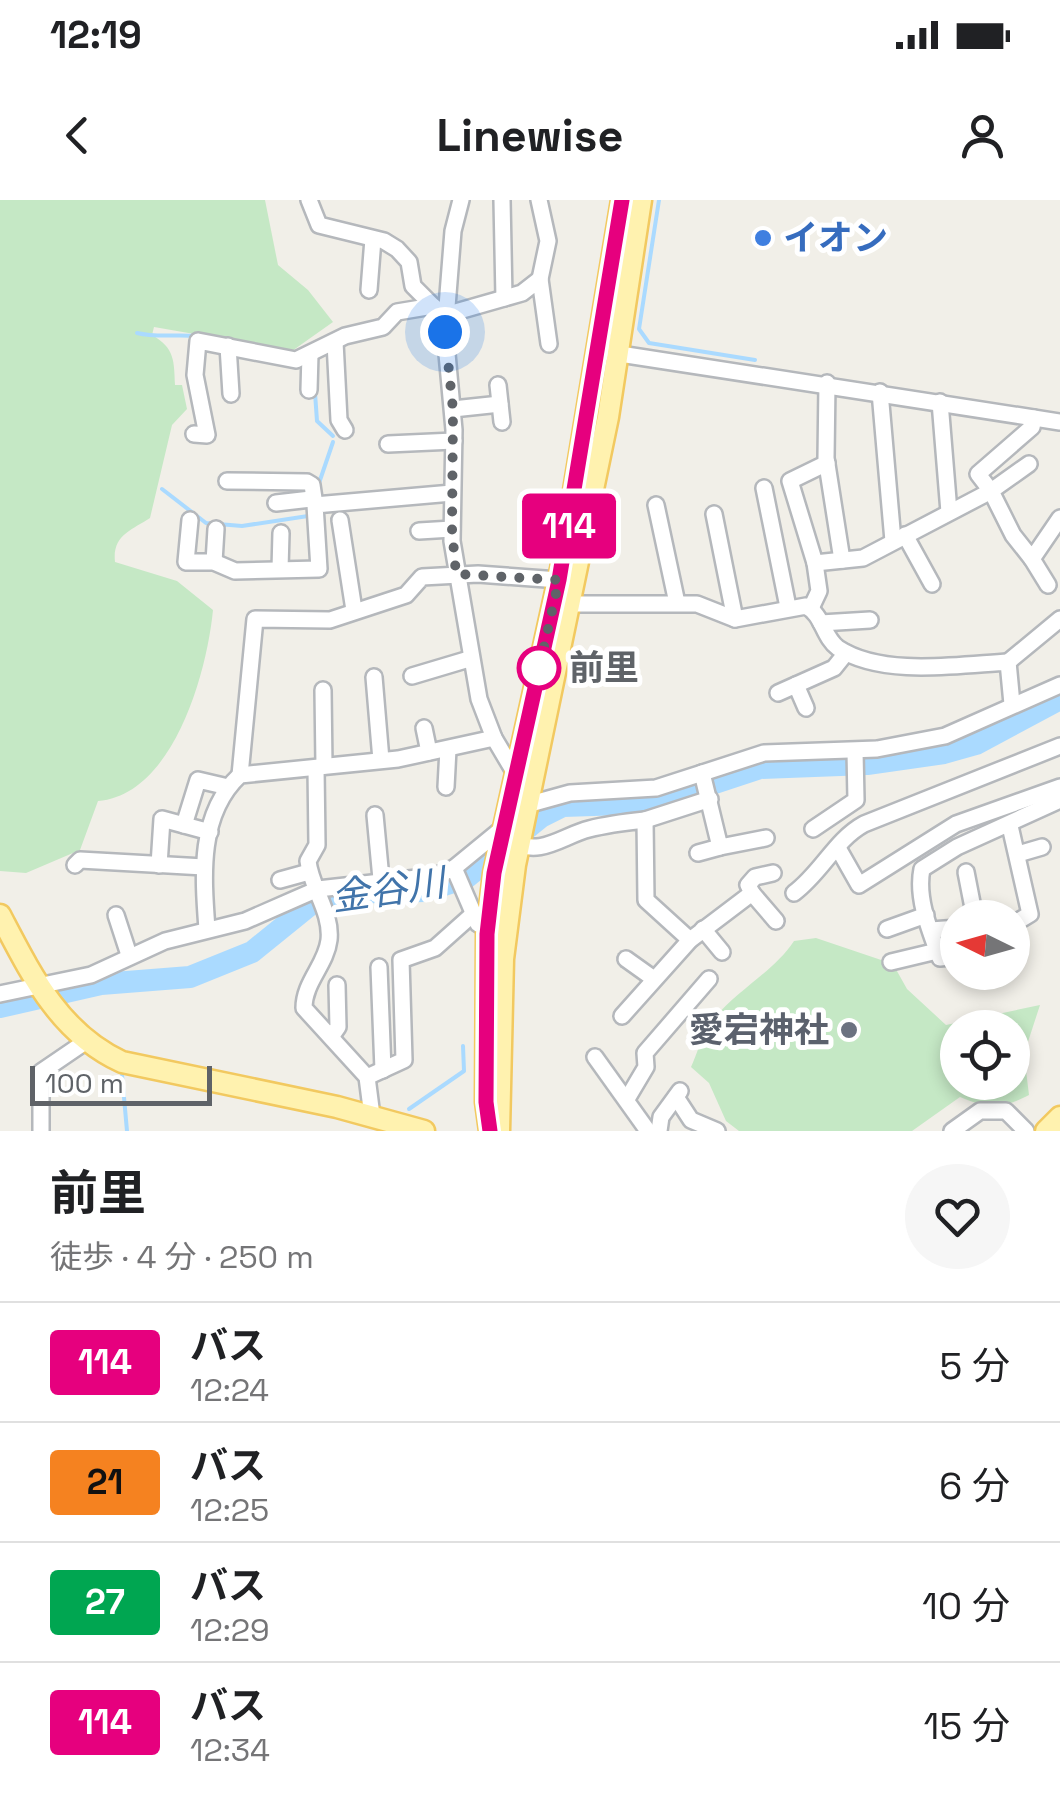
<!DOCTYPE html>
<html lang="ja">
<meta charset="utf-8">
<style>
:root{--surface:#fff;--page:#f6f6f6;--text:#202124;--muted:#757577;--line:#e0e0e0}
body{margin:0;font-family:"Space Grotesk","Noto Sans JP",sans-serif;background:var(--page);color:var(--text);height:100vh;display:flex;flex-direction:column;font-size:38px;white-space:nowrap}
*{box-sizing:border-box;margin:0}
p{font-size:32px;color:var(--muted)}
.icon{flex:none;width:55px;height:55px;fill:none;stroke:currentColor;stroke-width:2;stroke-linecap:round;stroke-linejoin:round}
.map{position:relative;height:931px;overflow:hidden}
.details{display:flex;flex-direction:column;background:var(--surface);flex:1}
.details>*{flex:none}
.badge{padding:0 20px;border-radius:8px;font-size:35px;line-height:65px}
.needle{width:65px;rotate:275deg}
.buttons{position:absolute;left:940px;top:700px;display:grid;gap:20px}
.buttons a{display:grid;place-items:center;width:90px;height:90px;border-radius:50%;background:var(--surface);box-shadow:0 5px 15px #0003;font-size:50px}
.scale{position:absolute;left:30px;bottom:25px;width:182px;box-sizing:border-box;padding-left:10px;border:5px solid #5f6368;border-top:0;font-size:28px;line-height:35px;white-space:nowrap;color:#5f6368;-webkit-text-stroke:8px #fff;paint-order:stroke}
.you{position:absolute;width:50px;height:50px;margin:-25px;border:8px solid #fff;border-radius:50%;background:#1a73e8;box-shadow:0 0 0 15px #1a73e833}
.map>.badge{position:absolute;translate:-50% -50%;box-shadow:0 0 0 5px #fff}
.round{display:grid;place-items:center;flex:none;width:105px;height:105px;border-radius:52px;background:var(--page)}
.head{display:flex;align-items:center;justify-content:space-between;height:170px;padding:0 50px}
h1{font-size:48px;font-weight:700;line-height:75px}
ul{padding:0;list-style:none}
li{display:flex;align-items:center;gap:30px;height:120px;padding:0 50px;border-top:2px solid var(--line)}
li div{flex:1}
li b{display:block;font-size:38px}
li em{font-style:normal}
li .badge{min-width:110px;font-weight:700;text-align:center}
.status{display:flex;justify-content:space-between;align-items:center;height:70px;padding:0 50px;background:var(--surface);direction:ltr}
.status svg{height:28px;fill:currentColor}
header{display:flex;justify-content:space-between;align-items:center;height:130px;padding:0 50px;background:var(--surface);font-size:45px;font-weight:700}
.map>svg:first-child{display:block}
</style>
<div class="status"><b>12:19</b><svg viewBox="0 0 49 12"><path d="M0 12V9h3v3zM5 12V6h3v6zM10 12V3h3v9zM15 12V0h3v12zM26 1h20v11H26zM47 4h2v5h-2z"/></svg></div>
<header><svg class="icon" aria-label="back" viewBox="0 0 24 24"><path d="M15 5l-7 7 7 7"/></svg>Linewise<svg class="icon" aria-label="person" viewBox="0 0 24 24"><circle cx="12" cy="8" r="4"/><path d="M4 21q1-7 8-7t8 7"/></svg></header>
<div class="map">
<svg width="1060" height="931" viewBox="0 0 1060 931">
<rect width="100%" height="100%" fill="#f1efe8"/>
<g fill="#c5e8c5" fill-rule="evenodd">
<path d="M0 0H265L278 65 308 90 333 122 292 151 154 127 152 135C175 148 174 161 175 185H182L187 209 172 225 150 318C132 330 112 335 115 362L177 381 213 410C207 473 173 595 98 601L80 650 26 673 0 671Z"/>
<path d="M816 738 893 764 907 789 946 825 1040 805 1024 854 1029 895C1002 909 988 909 960 897L912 931H739L726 921 709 883 691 867C697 854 702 836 710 824 734 791 773 773 794 741ZM958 828H1012V882H958Z"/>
</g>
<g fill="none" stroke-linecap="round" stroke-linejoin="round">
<g stroke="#aadaff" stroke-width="4">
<path d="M659 0 639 129 649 143 755 160"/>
<path d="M137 133C158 138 175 134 196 136"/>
<path d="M315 193 317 221 333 236"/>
<path d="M318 286 333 242"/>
<path d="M162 289 206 323 242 326 308 316"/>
<path d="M122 875 127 931"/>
<path d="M409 909 464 871 463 846"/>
</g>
<path stroke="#aadaff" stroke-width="22" d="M0 807 101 784 190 777 252 752 315 701 340 693 425 691 466 678 541 617 563 606 654 603 760 568 867 564 944 553 976 544 1060 499"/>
<g stroke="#b5b8bc" stroke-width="20">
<g id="minor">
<path d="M309 0 319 25 384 41 397 49 409 62 413 86 433 106"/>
<path d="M461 0 453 31 445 132 454 230 452 341 479 499 494 538 516 575"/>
<path d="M502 0 504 98"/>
<path d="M539 0 548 41 540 79"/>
<path d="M369 90 373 39"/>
<path d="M445 115 522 93 540 79 549 144"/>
<path d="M335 142 339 220 345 230"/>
<path d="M228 146 231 194"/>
<path d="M607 152 1060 222"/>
<path d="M827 183 826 258 842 360"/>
<path d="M498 185 502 222"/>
<path d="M309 190 310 154"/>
<path d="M880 192 893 341"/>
<path d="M940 202 949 312"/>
<path d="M453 209 500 204"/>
<path d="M194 234 207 235 195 175 198 141 296 160 345 136 383 127 397 112 433 106 445 115"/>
<path d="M388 244 454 241"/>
<path d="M1029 264 991 291 1013 335 1032 359 1060 318"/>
<path d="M227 281 307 282 312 285 315 305"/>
<path d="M764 288 788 407"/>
<path d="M276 303 311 299"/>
<path d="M656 305 677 403"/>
<path d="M714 314 735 419"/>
<path d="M190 320 186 362H214L235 371 319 369 315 305 452 293"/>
<path d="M340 320 354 410"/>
<path d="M419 331 452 329"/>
<path d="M905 335 932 384"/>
<path d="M1032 359 1048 385"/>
<path d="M214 362 216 329"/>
<path d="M815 363 790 281 827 263"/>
<path d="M280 369 281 333"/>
<path d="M570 404H697L735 419 806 406C823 415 823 437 838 448 882 477 958 465 1008 462L1012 504"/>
<path d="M811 408 819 391 815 363 863 358 991 291 978 274 1032 227 1034 218"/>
<path d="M821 423 870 420"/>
<path d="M1008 462 1060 419"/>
<path d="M412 476 469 459"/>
<path d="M374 477 381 560"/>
<path d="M796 485 806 508"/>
<path d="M323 490 324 566"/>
<path d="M778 493 834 468 846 453"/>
<path d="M424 528 429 552"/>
<path d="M316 568 317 645 308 661C311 688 332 712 329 740 326 765 304 782 304 808L367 877 372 916"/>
<path d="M702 573 720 647 766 638"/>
<path d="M240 575 255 419 330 420 406 395 422 377 478 374 559 380"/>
<path d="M446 587 448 549"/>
<path d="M523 606 570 593 656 588 764 553 877 549 945 536 1060 485"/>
<path d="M375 615 381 679"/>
<path d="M645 620 710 599"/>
<path d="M184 625 198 580 228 587"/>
<path d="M1010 626 1030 714 1012 725"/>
<path d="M813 629 856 600 855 551"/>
<path d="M513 641C539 658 564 635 589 629 608 624 626 622 645 620L646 700 690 740"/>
<path d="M838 648 859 685 956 624 1060 587"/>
<path d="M698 653 720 647"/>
<path d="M1018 654 1042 647"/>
<path d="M75 665 80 660 204 667"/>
<path d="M159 665 162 619 210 632"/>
<path d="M454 668 478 724"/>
<path d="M966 672 975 718"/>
<path d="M280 680 309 672"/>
<path d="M752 693 776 721"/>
<path d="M794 693C822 672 835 640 864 624L1060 546"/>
<path d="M116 715 129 755"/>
<path d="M207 729C203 676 198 614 240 575L398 559 494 538"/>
<path d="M703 729 722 752"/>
<path d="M887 729 926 715"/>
<path d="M931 730 958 728"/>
<path d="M950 757 940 758C930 731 916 698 922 669L957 647 1060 600"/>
<path d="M626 759 654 779"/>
<path d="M891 762 937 751"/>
<path d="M379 767 383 870"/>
<path d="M0 794 91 775 165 741 245 721 318 689 435 676 454 668 504 627"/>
<path d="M622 816 690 740 752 693 748 685 755 677 773 673"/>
<path d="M331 837 338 827 337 785"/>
<path d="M595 857 648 931"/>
<path d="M367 877 404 860 401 760 435 748 472 715"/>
<path d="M676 897 691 920 717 931"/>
<path d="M627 899 646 867 645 853 709 779"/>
<path d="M41 931V872L85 842"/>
<path d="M659 931 661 917 680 891"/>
<path d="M952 931 980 911H1006L1026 931"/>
</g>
</g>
<g stroke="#f2c960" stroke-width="25">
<g id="major">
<path d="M0 715C31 774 59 833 122 862L337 907 424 931"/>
<path d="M490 931 486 902 487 734 494 673 561 369 622 0"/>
<path d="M499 931 503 759 515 665 608 217 641 0"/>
<path d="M1046 931 1060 917"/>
</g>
</g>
<use href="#minor" stroke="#fff" stroke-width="15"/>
<use href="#major" stroke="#fff2af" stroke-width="20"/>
</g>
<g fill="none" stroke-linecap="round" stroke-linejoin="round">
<g stroke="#fff" stroke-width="22">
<path id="line" d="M490 931 486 902 487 734 494 673 559 380 622 0"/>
</g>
<use href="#line" stroke="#e6007e" stroke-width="15"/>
<path stroke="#5f6368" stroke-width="10" stroke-dasharray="0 18" d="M445 132 453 210 452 329 456 374 559 380 537 478 539 468"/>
</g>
<circle fill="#3f7fe0" stroke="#fff" stroke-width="4" cx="763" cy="38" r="10"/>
<circle fill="#fff" stroke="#e6007e" stroke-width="5" cx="539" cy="468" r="20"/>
<circle fill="#6b7280" stroke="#fff" stroke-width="4" cx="849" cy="830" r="10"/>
<g text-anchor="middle" stroke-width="10" stroke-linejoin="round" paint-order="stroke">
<g font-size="35" font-weight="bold" fill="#366cbe" stroke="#fff" text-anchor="start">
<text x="783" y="50">イオン</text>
</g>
<g font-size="35" font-weight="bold" fill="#5f6368" stroke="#fff" text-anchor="start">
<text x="569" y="480">前里</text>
</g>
<g font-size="35" font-weight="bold" fill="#5b616d" stroke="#fff" text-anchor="end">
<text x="829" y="842">愛宕神社</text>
</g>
<g font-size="38" font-style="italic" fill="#4174aa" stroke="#fff">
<text transform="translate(388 690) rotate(-8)" y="13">金谷川</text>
</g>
</g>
</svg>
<div class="buttons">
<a><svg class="needle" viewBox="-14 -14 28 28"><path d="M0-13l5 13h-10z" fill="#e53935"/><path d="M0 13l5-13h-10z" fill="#757577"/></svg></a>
<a><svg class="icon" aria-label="locate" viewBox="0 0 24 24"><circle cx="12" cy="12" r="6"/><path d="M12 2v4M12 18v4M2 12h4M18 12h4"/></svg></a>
</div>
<div class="scale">100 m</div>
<div class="you" style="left:445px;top:132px"></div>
<b class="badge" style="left:569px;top:326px;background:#e6007e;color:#fff">114</b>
</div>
<section class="details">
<div class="head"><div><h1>前里</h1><p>徒歩 · 4 分 · 250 m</p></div><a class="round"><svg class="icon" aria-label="heart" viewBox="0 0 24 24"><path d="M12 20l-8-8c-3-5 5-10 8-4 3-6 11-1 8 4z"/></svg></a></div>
<ul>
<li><span class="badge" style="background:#e6007e;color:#fff">114</span><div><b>バス</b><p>12:24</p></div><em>5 分</em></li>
<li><span class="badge" style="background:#f58220;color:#111">21</span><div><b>バス</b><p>12:25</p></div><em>6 分</em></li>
<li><span class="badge" style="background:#00a651;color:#fff">27</span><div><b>バス</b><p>12:29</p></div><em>10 分</em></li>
<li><span class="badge" style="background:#e6007e;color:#fff">114</span><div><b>バス</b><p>12:34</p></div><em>15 分</em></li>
</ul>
</section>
